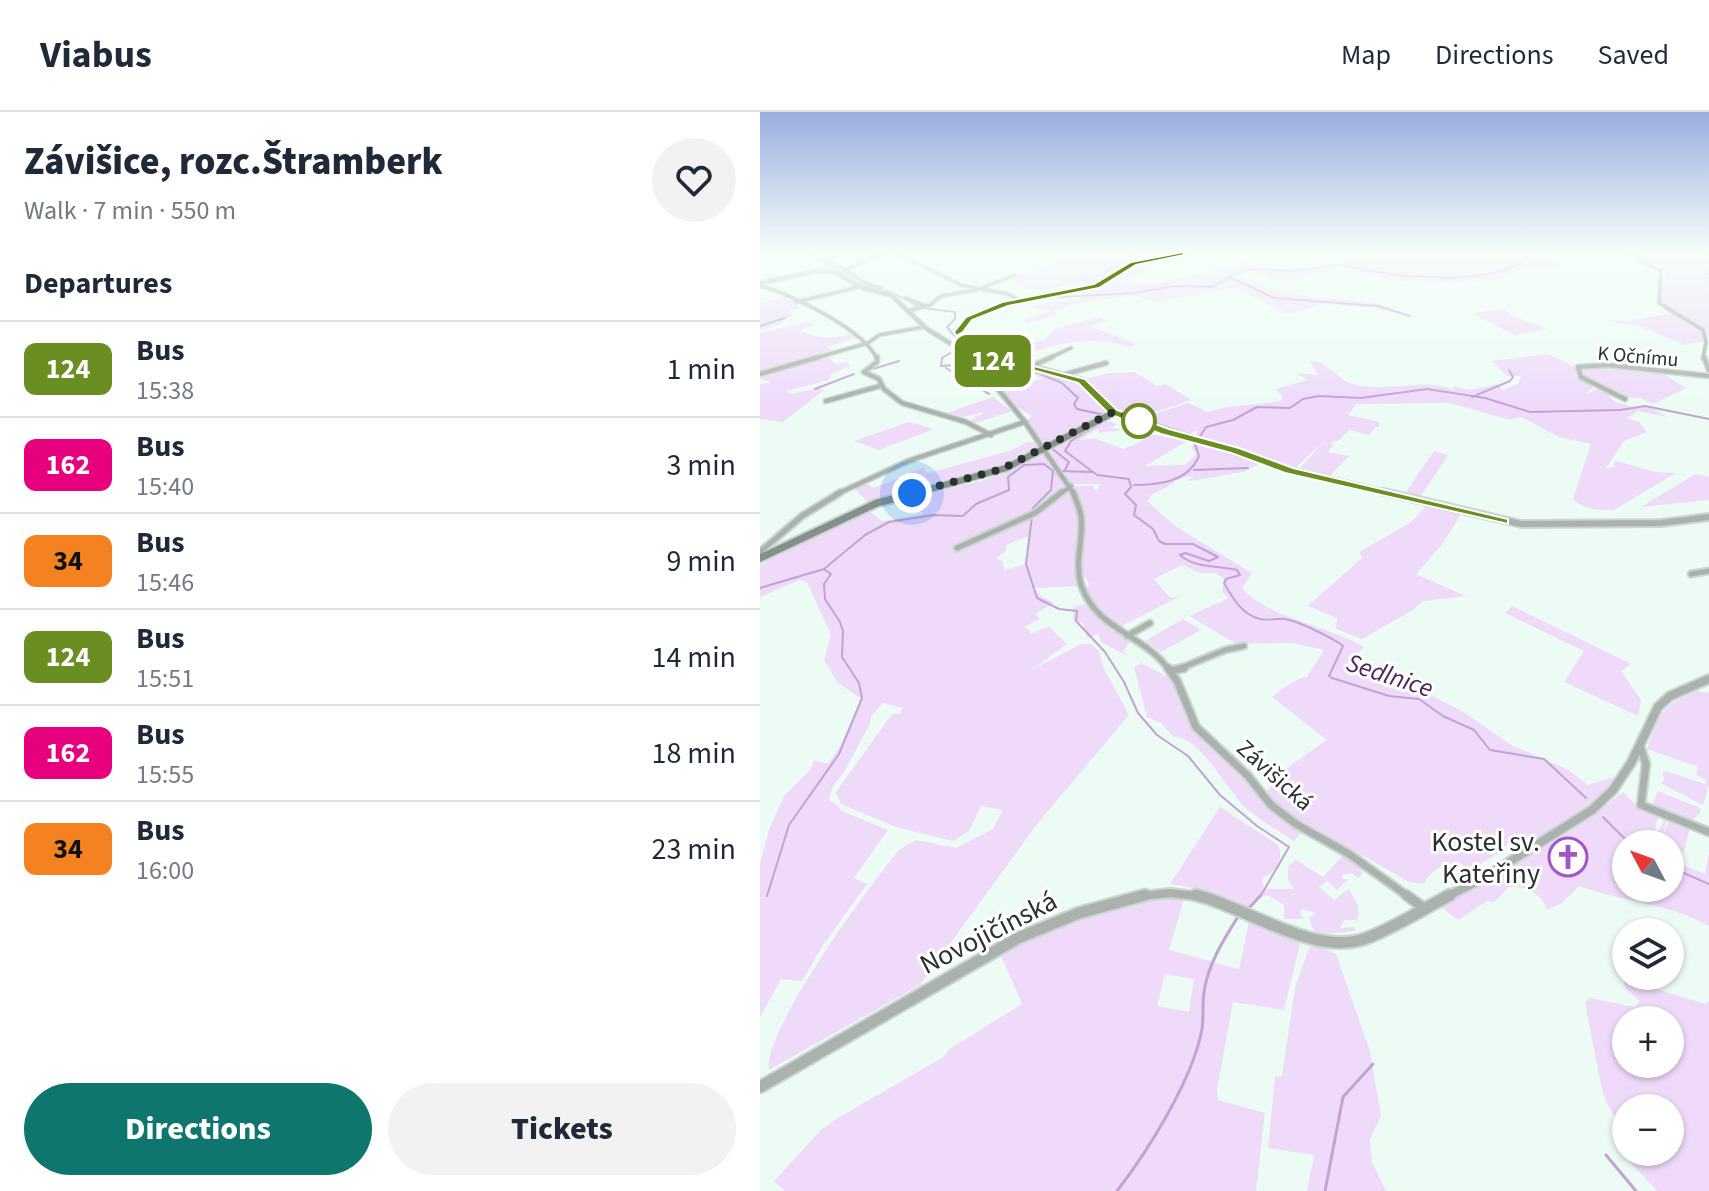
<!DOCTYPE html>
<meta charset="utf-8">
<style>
:root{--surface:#fff;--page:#f2f2f3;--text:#1f2937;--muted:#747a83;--line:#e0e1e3;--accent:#0f766e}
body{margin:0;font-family:"Source Sans 3",sans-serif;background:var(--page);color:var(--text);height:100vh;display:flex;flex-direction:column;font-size:30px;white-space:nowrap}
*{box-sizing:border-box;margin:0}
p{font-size:26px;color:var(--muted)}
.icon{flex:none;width:44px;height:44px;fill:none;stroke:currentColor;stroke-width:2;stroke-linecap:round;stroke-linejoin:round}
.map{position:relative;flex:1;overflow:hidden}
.panel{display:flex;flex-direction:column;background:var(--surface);width:760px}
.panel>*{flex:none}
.badge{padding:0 16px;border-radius:12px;font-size:28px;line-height:52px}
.needle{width:52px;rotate:311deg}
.controls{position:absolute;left:852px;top:718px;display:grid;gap:16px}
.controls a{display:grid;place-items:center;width:72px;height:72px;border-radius:50%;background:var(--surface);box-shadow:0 2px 6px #0004;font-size:40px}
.you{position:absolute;width:40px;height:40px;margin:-20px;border:6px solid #fff;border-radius:50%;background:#1a73e8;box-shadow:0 0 0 12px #1a73e833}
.map>.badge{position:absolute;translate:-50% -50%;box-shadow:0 0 0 4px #fff}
h2{padding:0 24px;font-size:30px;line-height:72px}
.round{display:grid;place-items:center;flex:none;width:84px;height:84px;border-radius:42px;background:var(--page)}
.head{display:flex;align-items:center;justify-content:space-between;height:136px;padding:0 24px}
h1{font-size:38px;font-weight:800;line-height:60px}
.action{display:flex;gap:16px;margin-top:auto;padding:16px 24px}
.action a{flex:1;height:92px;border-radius:48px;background:var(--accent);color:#fff;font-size:32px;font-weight:800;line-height:92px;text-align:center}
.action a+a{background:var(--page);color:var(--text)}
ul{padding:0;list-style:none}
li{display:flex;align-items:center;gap:24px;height:96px;padding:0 24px;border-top:2px solid var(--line)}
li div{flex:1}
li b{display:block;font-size:30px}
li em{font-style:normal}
li .badge{min-width:88px;font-weight:700;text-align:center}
header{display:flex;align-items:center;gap:48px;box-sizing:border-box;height:112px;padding:0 40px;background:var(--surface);border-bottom:2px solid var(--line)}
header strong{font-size:38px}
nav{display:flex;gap:44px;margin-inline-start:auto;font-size:28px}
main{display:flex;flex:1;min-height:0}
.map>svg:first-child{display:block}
</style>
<header>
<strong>Viabus</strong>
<nav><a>Map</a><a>Directions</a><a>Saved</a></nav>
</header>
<main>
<section class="panel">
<div class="head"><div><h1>Závišice, rozc.Štramberk</h1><p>Walk · 7 min · 550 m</p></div><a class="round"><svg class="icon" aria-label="heart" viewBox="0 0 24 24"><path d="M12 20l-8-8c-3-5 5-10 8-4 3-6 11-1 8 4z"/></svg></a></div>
<h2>Departures</h2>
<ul>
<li><span class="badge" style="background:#6b8e23;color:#fff">124</span><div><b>Bus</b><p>15:38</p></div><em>1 min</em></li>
<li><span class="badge" style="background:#e6007e;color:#fff">162</span><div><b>Bus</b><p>15:40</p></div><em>3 min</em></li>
<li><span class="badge" style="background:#f58220;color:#111">34</span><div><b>Bus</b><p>15:46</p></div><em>9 min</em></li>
<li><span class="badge" style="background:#6b8e23;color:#fff">124</span><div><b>Bus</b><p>15:51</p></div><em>14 min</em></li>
<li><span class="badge" style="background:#e6007e;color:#fff">162</span><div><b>Bus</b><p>15:55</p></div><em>18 min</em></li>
<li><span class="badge" style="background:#f58220;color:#111">34</span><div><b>Bus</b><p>16:00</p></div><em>23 min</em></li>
</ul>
<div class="action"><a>Directions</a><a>Tickets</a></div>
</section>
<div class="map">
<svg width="949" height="1079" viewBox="0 0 949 1079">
<rect width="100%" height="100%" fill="#ecfcf4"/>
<g fill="#efdafa" fill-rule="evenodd">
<path d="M320 141H417L373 151 337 172 321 169 292 177H266L250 167Z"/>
<path d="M618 141H777L781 146 805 153C791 157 776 153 762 156 753 158 749 165 741 166 687 176 629 171 577 155 561 163 538 168 520 167 502 166 494 157 476 165L521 181 550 175 532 183 616 191 649 203H646L616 196 564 192 527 202 476 176 396 190 375 184 322 190 293 199 299 202 267 211 262 208 290 199 272 195C289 188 308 192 324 184L311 181 344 172 372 153 411 145 385 155 388 160 365 168 384 173 403 170 488 149 504 156 551 158Z"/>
<path d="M901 141H949V153L941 155H949V178L942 175 949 180V227L943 217 924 205 928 210 940 217 944 229 924 233 882 215 845 208 869 209 906 202 917 203 901 191 905 166 901 156 877 145Z"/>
<path d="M27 185 39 196 29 199 33 202 22 209 24 211 0 218V191Z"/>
<path d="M744 197 751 202 749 203 788 217 755 223 711 201Z"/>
<path d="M339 205 347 209 329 214 377 232 370 235C337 224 304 230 273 240L264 234 254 235 285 228 294 217Z"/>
<path d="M47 210 54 213 40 218C59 228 75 227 95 221L98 225 67 235 73 240 0 261V221Z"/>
<path d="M788 242 815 255C818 264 829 267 833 275L826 282 840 276 823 266 818 257 846 254 888 262 889 260 902 261 926 276 893 292 881 286 849 284 854 289 872 295H889L908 305 878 299 866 306 879 310 887 320 864 329 846 356 855 355 853 352 856 349 896 360 916 361 854 398C839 398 826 399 813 387L831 332 799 325 761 305 750 308 690 291 596 292 588 303 619 310V315H616L609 323 589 318 578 329H573L571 332 574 333 568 340 589 344 568 366 540 356 565 329 534 357 455 332 453 328 436 327 437 318 425 324 378 307 428 291 448 300C471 292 495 294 520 289L523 285 516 277 548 268 536 261 558 263 550 249C566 248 577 267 593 272 625 282 662 264 694 278L693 274 710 278 738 272 742 278 758 272 761 264H747L732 249Z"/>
<path d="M67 244 76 252 87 250 90 254 72 262 69 268 26 279 31 282C43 279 55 276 64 278L23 310 0 307V272L12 270 0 267V263Z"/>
<path d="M269 256 323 272 349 300 284 334 267 309 272 304 255 294 238 274 284 267 264 258Z"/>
<path d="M375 260 397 274 406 272 431 288 377 306 356 298 324 267 350 261Z"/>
<path d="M233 285 252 299 213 312 207 310 226 300 198 306 184 302Z"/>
<path d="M349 309 357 312 350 316 363 318 340 321 337 317 320 328 334 326 363 337 379 331 390 322 427 329 385 354 425 353 437 341 431 336 436 330 501 351 483 360 430 369 427 368 434 365C418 362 410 377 392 382L387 389 415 414 492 461 482 476C506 505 568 514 604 535L586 553 589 562 622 564 652 573 705 601 751 633 807 657 828 673 854 665C840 695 779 725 751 742V728L737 742 703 762V752C685 751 673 755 664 772L649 770 523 698 506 680 531 653 567 628 512 585C519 579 538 565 547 565L564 538 532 531 477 532 429 504 469 486 462 480 464 467 456 461H440L422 453 394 467 410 486 420 484 358 516C345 507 331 490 326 475L330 473 321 458 323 444 319 442 325 403 314 374H334L333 377 337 378 340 372H309L319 405 315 442 319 474 275 476 279 483 294 491 275 502 280 507 264 515 270 519 269 522 289 515 307 532 270 559 321 532H331L339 539 344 557 369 603 277 712 160 873 9 958C3 918 110 773 139 738L156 728 196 736 233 717 243 698 221 694 209 719 193 729 136 715 81 692 76 681 78 677 132 602H140L143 596 123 591 111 604 110 612 84 660 73 674 69 687 84 700 128 718 94 766 107 772 63 833 42 869 21 867 0 905V751L9 718 24 684 51 657 54 648 68 652 79 636 102 587 78 571 64 548 71 523 47 470 39 468 0 485V453L100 402 109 399 122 409 163 402 148 386 225 368 341 310ZM269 424 266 452 244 458 243 450 236 446 246 439V433Z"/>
<path d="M149 310 174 317 119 338 94 329Z"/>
<path d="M268 330H275L280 335 229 359 107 390 95 376 105 371 114 376 165 355 164 359 168 361 249 339Z"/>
<path d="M674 339 688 343 659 387 643 384Z"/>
<path d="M935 362 949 365V388L881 395Z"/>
<path d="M666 394 701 402 683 431 656 462 706 484 663 489 653 498 602 527 576 517 577 506 548 494 602 446 599 440 650 411Z"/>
<path d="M324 492 351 518 371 528 363 539 368 544 341 530 338 522 327 526 323 511 313 508 314 495Z"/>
<path d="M752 494 871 552 861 559 881 588 878 604 804 570 824 539 745 501Z"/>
<path d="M423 507 441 518 401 540 385 529Z"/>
<path d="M381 551 412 567 428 608 445 627 483 665 507 695 543 718 534 729C519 719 501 709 487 697 466 678 440 623 413 625L401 611 387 605 374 555Z"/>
<path d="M937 579 949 581V673L943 693 900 671 904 669 903 661 906 659 945 672 946 668 936 663 938 655 887 637C900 602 900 594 937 579Z"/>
<path d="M898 679 940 696V701L929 711 891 696Z"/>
<path d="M863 680 883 700 887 698 899 703 895 718 899 719 904 707H907L902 728 909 708 930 715 925 737 921 743 924 744 922 753 945 762 949 741V814C909 791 862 790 819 774L802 791 787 798C781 781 767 774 749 775L734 790 727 789 698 808 681 795 820 713ZM866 732H910V776H866Z"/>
<path d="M460 695 518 733C525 747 515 761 502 766L504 777H534L528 768V754L536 748 563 765 584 742 601 753 602 763 598 766 592 761 582 763 583 767H589L577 778 567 769 559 775 574 788 589 777C595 789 602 795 597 808H584L580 816 595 815V819L567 822 554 819 549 806 556 801 542 797 540 801 543 807H524V793L509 784 499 783 490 796 444 778 410 772Z"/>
<path d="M413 785 424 787 409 838 479 857 489 810 534 825 540 832 524 898 473 890 457 978 458 988 505 1001 496 1079H25L14 1069 61 1018 76 1007 185 944 188 938 262 892 240 841C293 812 353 790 413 785ZM405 862 434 867 429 900 397 894Z"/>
<path d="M556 833 576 842 610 939 621 1004 610 1027 612 1050 626 1079H547L554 1043 508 1036 515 965 522 964 535 876 549 836Z"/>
<path d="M864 867 945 892 949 889V1079H897L855 1033 856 1006 846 990 840 968 825 891 829 886 875 895 880 889 865 876ZM866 908H910V952H866ZM866 996H910V1040H866Z"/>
</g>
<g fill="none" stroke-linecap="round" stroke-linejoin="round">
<g stroke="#c2a4d2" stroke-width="2">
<path d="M48 141 103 173 131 180 158 194"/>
<path d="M470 166 483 171"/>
<path d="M341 170 345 160 375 141"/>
<path d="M485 172 514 186 618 194 650 204"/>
<path d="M283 186 373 181 416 174 452 175 477 161 493 157 530 159 579 153 643 164 698 166 734 161 757 153 765 149 770 141"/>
<path d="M164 196 195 200V207L187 215 203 234"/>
<path d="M0 214 25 206"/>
<path d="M197 237 182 246 181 254 235 250"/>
<path d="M186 256 229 282"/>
<path d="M113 257 139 249"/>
<path d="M268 257 302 271 318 286 314 292 317 297 345 303"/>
<path d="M55 277 94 262"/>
<path d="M712 285 750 269 753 265 749 258"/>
<path d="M347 307 311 329 305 339 337 363 369 367 371 375 365 382 376 393 374 403 393 417 399 429 405 432H433L458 445 449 449 425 441 420 443C436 457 457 453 477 458L480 463 466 467 464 471C472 485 482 503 500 507 508 509 517 506 525 507 538 509 573 526 583 534L569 564 572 566 629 584 659 587 683 604 714 618 730 638 784 647 826 686"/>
<path d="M439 326 446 315 473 308 497 295 530 296 543 287 559 284 601 286 667 277 725 286 770 300 860 298 885 294 949 307"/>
<path d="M290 335 309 350 305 358"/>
<path d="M434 358 488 356"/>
<path d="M293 359 291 378 273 396 266 452 277 486 299 497 317 499 316 509 345 540 364 570 378 601 397 623 428 644 460 683 497 714 529 735 500 785"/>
<path d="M299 359 333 360"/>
<path d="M374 373C399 373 428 370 439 344L434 330"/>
<path d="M0 476 64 457 105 423 129 410 173 403 203 404 216 392 249 378 248 365 264 353 284 352 293 359"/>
<path d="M843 705 870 732"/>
<path d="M910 755 949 772"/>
<path d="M7 784 29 713 79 642 102 586 99 571 82 545 83 519 80 510 65 487 64 472 71 462 65 458"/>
</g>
<g stroke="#c2a4d2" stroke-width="3">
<path d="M488 797 501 783"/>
<path d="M846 1043 876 1079"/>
<path d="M357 1079C388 1039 433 967 442 917 444 905 442 892 444 880 448 852 464 827 479 803"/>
<path d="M565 1079 583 985 613 952"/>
</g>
<g stroke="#c9d7d0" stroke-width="5">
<g id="minor-far4">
<path d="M136 141 201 173 248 182 259 188"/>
<path d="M867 141 901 159 899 191 943 218 946 230 943 247"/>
<path d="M63 147 85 158"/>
<path d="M88 160 107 172 121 176"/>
<path d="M79 161 123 141"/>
<path d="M0 174C28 180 106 219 117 247"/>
<path d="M145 186 165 194"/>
<path d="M36 190 99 175"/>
<path d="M147 199 170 193 181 184 216 178 255 163"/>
<path d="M52 247 108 231 119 223 164 215"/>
<path d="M287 247 311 236"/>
</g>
</g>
<g stroke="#c9d7d0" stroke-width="7">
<g id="minor-far3">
<path d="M117 245V250L104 260 119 267 124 277 142 291 206 310 231 323"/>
<path d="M944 245 949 258"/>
<path d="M270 255 292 245"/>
<path d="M0 262 59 245"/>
<path d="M299 264 346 251"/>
<path d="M865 287 821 265 818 255 848 253 949 264"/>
<path d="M66 289 120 274"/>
<path d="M265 310 314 382"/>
<path d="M77 382 148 349 265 310 233 271 238 263V254"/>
<path d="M300 382 311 374"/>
</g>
</g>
<g stroke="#c9d7d0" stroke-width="9">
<g id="minor-far2">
<path d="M313 380C316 388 320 397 321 404 324 428 314 449 321 473 337 519 384 522 409 558"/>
<path d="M197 436 275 401 302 380"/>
<path d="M0 440 42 404 81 380"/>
<path d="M931 462 949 459"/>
<path d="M367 524 390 511"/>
<path d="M416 558 465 538 484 534"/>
</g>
</g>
<g stroke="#c9d7d0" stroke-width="11">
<g id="minor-far1">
<path d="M408 556 417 569 436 615 488 664 511 693 536 712 589 742 649 785"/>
<path d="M410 559 424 556"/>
<path d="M880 634 886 652 881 693 949 720"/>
</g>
</g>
<g stroke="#c9d7d0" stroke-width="13">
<path id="minor" d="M646 783 664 796"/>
</g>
<g stroke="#c9d7d0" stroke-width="6">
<path id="tertiary-far4" d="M0 171 57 159 75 160 100 175 131 183 167 217 196 235 207 236"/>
</g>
<g stroke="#c9d7d0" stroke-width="8">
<path id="tertiary-far3" d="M353 300 529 358 632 382"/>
</g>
<g stroke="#c9d7d0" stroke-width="10">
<path id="tertiary-far2" d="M624 380 761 412 901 411 949 405"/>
</g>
<g stroke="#c9d7d0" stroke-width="12">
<g id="tertiary-far1">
<path d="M374 785 410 781 444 785"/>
<path d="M686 785 722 767 832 698 853 678 871 651 898 595 910 584 949 567"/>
</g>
</g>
<g stroke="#c9d7d0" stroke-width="15">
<g id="tertiary">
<path d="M436 783C486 795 556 846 607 826 636 815 663 797 690 783"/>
<path d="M0 975 258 826 319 801 385 783"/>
</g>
</g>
<g stroke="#c9d7d0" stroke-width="6">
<path id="secondary-far2" d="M224 247 210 241 198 218 210 206 245 192 336 174 374 152 422 141"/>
</g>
<g stroke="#c9d7d0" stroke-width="9">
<path id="secondary-far1" d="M152 382 246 356 351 302V297L322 269 257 251 220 245"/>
</g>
<g stroke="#c9d7d0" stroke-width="11">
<path id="secondary" d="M0 446 117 391 160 380"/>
</g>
<use href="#minor-far4" stroke="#abb2ae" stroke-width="3"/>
<use href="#minor-far3" stroke="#abb2ae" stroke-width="4"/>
<use href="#minor-far2" stroke="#abb2ae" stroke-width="5"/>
<use href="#minor-far1" stroke="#abb2ae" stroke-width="7"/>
<use href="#minor" stroke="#abb2ae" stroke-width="9"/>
<use href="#tertiary-far4" stroke="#abb2ae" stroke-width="4"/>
<use href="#tertiary-far3" stroke="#abb2ae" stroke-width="5"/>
<use href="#tertiary-far2" stroke="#abb2ae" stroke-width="6"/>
<use href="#tertiary-far1" stroke="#abb2ae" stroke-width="8"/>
<use href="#tertiary" stroke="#abb2ae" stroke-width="11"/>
<use href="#secondary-far2" stroke="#86908b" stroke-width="4"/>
<use href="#secondary-far1" stroke="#86908b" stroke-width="6"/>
<use href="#secondary" stroke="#86908b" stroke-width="7"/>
</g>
<linearGradient id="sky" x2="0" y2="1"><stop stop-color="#99aedf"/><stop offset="0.48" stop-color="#f6fefa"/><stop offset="1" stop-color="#f6fefa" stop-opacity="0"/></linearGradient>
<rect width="949" height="292" fill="url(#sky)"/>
<path fill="#6b8e23" stroke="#fff" stroke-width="2" d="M424 140V143L376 153 339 176 248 194 212 208 203 220 215 239 325 267 357 298 409 317 479 336 533 356 748 407V412L525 361 471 341 401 322 349 302 318 271 262 255 225 250 208 243 194 220 206 205 242 190 334 172 371 150Z"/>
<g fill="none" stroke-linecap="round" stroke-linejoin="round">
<path stroke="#2b312e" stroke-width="8" stroke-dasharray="0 14.4" d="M152 381 242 357 353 300 379 309"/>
</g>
<defs>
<g id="church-ring" transform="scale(2)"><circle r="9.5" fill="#fff" stroke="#a255c6" stroke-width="1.5"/><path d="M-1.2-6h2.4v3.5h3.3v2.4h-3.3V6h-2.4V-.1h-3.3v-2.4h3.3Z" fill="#a255c6"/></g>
</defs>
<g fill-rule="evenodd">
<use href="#church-ring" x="808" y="745"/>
</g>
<circle fill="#fff" stroke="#6b8e23" stroke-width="4" cx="379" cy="309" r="16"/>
<g text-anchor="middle" stroke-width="6" stroke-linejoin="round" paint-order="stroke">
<g font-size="20" fill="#2b312e" stroke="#fff">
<text transform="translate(878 244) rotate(5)" y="7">K Očnímu</text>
</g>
<g font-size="24" fill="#2b312e" stroke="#fff">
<text transform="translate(515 663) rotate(42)" y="8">Závišická</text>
</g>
<g font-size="26" font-style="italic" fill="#4a245c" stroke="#fff">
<text transform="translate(630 563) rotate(18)" y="9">Sedlnice</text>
</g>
<g font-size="28" fill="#2b312e" stroke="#fff" text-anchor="end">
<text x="780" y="739">Kostel sv.<tspan x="780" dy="32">Kateřiny</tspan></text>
</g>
<g font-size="28" fill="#2b312e" stroke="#fff">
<text transform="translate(228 820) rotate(-27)" y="10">Novojičínská</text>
</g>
</g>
</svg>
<div class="controls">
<a><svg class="needle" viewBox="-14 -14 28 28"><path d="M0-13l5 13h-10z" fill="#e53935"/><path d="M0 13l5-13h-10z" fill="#747a83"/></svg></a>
<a><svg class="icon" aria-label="layers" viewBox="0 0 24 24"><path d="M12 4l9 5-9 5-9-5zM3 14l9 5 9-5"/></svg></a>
<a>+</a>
<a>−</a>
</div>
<div class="you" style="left:152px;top:381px"></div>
<b class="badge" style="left:233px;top:249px;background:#6b8e23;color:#fff">124</b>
</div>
</main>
